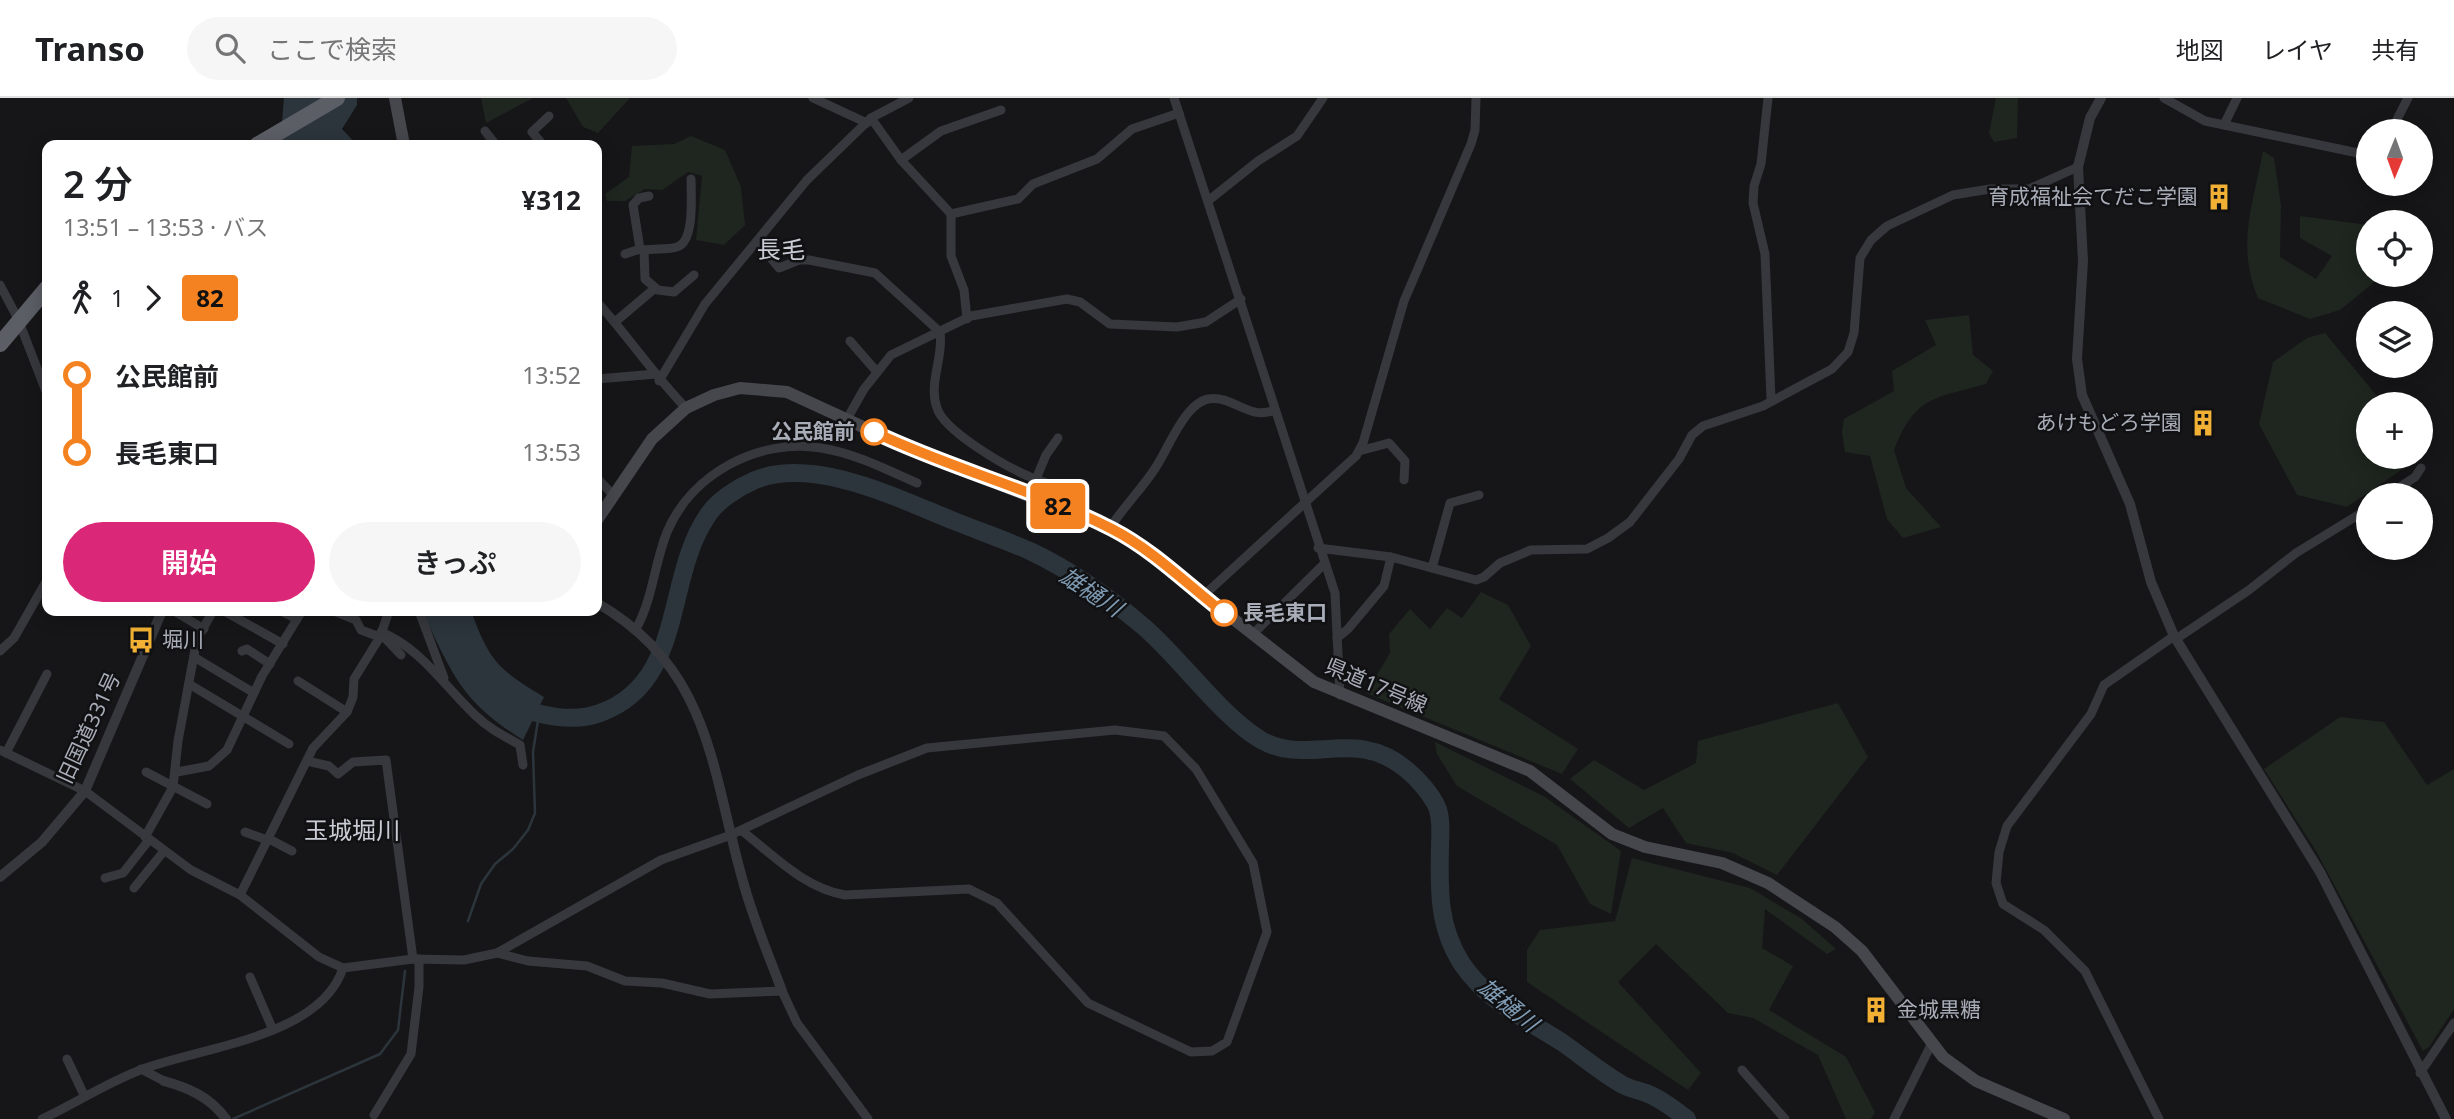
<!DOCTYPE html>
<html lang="ja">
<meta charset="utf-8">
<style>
:root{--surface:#fff;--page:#f6f6f6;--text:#202124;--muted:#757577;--line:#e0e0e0;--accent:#db2777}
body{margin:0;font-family:"Noto Sans","Noto Sans JP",sans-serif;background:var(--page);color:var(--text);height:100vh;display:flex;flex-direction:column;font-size:26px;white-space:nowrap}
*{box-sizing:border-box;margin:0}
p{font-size:23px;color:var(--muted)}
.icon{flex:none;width:38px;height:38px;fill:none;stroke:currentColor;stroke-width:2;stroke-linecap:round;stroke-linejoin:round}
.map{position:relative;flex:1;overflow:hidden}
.details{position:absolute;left:42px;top:42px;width:560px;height:476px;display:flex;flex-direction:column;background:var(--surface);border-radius:14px;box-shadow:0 4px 18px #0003}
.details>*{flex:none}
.badge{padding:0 14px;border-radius:5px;font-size:24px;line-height:46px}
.needle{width:46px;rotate:181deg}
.buttons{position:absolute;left:2356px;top:21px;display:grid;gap:14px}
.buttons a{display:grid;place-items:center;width:77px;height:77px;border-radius:50%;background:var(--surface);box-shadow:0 4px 18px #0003;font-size:35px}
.map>.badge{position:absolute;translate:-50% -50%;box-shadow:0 0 0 4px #fff}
.legs{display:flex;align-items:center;gap:10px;height:77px;padding:0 21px;font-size:23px}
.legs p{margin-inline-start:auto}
.summary{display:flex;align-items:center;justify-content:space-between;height:119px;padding:0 21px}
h1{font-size:38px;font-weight:600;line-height:52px}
.button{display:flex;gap:14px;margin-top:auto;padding:14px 21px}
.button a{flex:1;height:80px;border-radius:42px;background:var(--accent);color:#fff;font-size:28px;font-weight:600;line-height:80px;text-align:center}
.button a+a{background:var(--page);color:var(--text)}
ul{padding:0 21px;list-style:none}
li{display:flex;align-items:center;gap:24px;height:77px;font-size:26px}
li i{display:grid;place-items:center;width:10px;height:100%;margin:0 9px;background:currentColor}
li i::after{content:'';width:18px;height:18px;margin:-9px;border:5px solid;border-radius:50%;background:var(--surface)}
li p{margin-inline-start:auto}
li:first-child i{background:linear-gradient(#0000 50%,currentColor 0)}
li:last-child i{background:linear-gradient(currentColor 50%,#0000 0)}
header{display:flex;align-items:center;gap:42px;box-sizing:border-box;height:98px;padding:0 35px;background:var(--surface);border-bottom:2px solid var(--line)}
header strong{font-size:33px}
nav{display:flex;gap:38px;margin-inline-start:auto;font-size:24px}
.search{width:490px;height:63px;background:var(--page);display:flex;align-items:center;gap:18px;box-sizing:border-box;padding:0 24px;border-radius:38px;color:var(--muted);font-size:26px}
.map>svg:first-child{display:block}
</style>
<header>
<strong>Transo</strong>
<div class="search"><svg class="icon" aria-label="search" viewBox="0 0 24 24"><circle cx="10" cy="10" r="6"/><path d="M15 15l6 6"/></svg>ここで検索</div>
<nav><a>地図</a><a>レイヤ</a><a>共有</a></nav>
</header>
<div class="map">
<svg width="2454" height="1021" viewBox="0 0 2454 1021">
<rect width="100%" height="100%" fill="#161618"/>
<g fill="#1e261f">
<path d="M481 0H533L486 25Z"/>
<path d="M566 0H630L598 35 583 29Z"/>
<path d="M1996 0H2018L2017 40 1994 44 1989 35Z"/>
<path d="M691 38 725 52 741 89 745 127 724 147 696 142 702 78 688 74 662 92 645 91 625 103H607L605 96 629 79 632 48 674 46Z"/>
<path d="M2263 53 2274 60 2281 107 2280 159 2316 181 2332 158 2300 140V118L2368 127V177H2383L2340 212 2310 221 2258 200C2236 147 2253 107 2263 53Z"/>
<path d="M1969 217 1973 257 1993 273 1986 286C1935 300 1915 298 1894 352L1906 390 1941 429 1903 440 1887 421 1870 358 1845 354 1842 334 1844 321 1894 293 1892 273 1936 247 1925 222Z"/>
<path d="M2325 235 2376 297 2390 306H2368V359H2414L2413 364 2347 409 2297 397 2259 326 2273 264 2307 240Z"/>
<path d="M1481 494 1508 507 1531 548 1499 601 1578 651 1562 676 1366 595 1390 555 1389 536 1410 511 1430 531 1447 510 1462 520Z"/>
<path d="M1838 605 1868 659 1777 777 1733 755 1686 745 1663 710 1629 730 1570 681 1594 662 1644 692 1696 665 1698 643Z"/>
<path d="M2340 619 2384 624 2427 687 2454 671V911L2429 949 2423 953 2316 753 2264 671Z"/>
<path d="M1435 644 1545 699 1621 753 1611 816 1590 806 1557 747 1457 688 1437 656Z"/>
<path d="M1632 760 1750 790 1802 821 1836 851 1827 856 1765 811 1762 850 1793 868 1769 912 1846 959 1875 1014 1871 1021H1846L1818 957 1753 920 1728 915 1656 846 1618 884 1701 975 1688 992 1527 884V852L1540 832 1615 823Z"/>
</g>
<g fill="#2c353c">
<path d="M284 0H357V7L342 31 357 47H280Z"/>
<path d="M422 513H471C490 564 498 571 544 599L523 642C461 603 453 577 422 513Z"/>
</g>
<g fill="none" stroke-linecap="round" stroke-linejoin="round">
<g stroke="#2c353c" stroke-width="2.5">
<path d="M468 823 481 786 495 766 513 751 528 732 535 715 533 654 539 616"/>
<path d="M233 1021 380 956 398 932 405 873"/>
</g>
<path stroke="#2c353c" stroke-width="18" d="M514 607C539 618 574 625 600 615 686 584 664 480 708 417 717 403 737 390 753 383 812 357 899 401 954 423 979 433 1005 442 1030 453 1070 472 1110 500 1144 529 1180 560 1223 620 1261 642 1308 669 1355 628 1407 672 1418 681 1431 696 1437 709 1442 721 1440 737 1440 749 1439 792 1438 829 1462 866 1487 903 1527 922 1563 945 1583 959 1602 975 1623 987 1630 991 1638 992 1646 995 1661 1001 1674 1011 1687 1021"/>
<g stroke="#37383d" stroke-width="9">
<path d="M813 0 867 25"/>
<path d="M1174 0 1335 495 1340 597"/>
<path d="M1768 0 1761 66 1754 88 1753 105 1765 156 1771 301"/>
<path d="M2164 0 2205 23 2358 55H2368"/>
<path d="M871 20 901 62 951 116V158L964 192 967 221"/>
<path d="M2224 27 2237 0"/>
<path d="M485 33 496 47"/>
<path d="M2391 33 2408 0"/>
<path d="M543 47 532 34 549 18"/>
<path d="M562 47H565"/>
<path d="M901 62 941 33 1001 12"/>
<path d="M649 98 639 100 633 107 640 151 644 152 645 181 658 192 674 194 694 177"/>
<path d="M1208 103 1258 63 1297 38 1323 0"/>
<path d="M951 116 1018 101 1033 86 1097 61 1132 31 1179 15"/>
<path d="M757 143 779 170 799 162H809L875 175 940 234C944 259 928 285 937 310 944 333 1005 368 1028 378 1041 384 1056 387 1068 394L1065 411"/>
<path d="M644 152C654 150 668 152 677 149 695 144 691 97 691 81"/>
<path d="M625 156 640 151"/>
<path d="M0 187 18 221 47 296"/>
<path d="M597 204C628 238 654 277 686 310"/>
<path d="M615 224 654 191"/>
<path d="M850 243 877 274"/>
<path d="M597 281 656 276"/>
<path d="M659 283 705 206 807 82 871 20 909 0"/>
<path d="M847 321 864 291 891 257 971 218 1067 201 1080 204 1110 226 1177 229 1206 224 1241 201"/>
<path d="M1359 353 1389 345 1405 363 1404 382"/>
<path d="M597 380 614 398"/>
<path d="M1036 381 1046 357 1058 340"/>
<path d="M2388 397 2415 379 2421 370"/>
<path d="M1110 430C1124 408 1142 391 1156 369 1167 352 1176 328 1190 313 1194 308 1202 302 1208 301 1234 297 1248 323 1275 312"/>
<path d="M1318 450 1391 459 1476 482 1484 479 1500 465 1531 452 1587 451 1608 440 1630 424 1679 361 1692 337 1703 328 1763 308 1832 271 1848 254 1854 235 1860 160 1871 142 1887 128 1953 97 1990 91H2029L2078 69"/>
<path d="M1432 470 1450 405 1479 397"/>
<path d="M1203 498 1356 358 1363 345 1404 203 1471 46 1475 32 1476 0"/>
<path d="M174 513 204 531"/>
<path d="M224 513 283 546"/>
<path d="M281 513 297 521"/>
<path d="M334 513 356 522 361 532 380 539"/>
<path d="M419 513 444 580"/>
<path d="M636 531C653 500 654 467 667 434 692 375 759 340 821 350 854 355 887 372 917 385"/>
<path d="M381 534C422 551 444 588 475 617 488 630 504 638 520 647L523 667"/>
<path d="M382 537 401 557"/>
<path d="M1252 537 1324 466"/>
<path d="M1337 540 1348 531 1384 488 1391 459"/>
<path d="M2176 541 2249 492 2296 455 2368 411"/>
<path d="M0 553 14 540 47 482"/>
<path d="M242 553 247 551 270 566"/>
<path d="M194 559 254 595"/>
<path d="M298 583 347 614"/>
<path d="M189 586 289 646"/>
<path d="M0 652 85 693 191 772 240 797 319 859 343 870 413 861 464 862 497 855 661 762 731 737 741 732 858 677 927 650 1115 632 1164 638 1196 671 1253 765 1267 834 1227 944 1212 953 1191 954 1088 905 997 805 969 791 845 797C804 790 773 757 741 732"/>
<path d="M6 655 47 576"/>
<path d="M307 663 329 668 338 676 353 664 386 662 413 861"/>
<path d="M146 674 207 706"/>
<path d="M177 674 209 668 227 652 262 578 302 513"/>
<path d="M245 734 267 742"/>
<path d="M145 739 173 689 178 643 197 541 213 513"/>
<path d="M269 741 292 753"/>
<path d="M105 780 123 775 149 742"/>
<path d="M134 790 164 753"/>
<path d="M240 797 313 650 347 614 353 599 354 581 380 539 389 513"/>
<path d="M497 855 528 863 587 868 625 883 662 885 710 896 782 893 797 925 868 1021"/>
<path d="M250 879 273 932"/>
<path d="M67 961 84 997"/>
<path d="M141 971 164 983"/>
<path d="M1742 972 1785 1021"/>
<path d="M2420 975 2454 925"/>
<path d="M374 1017 411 956 419 889V861"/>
<path d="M42 1021C76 1005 108 984 143 971 202 949 321 939 343 870"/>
<path d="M1894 1021 1931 947"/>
<path d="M2159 1021 2085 873 2044 832 2003 806 1996 785 1999 754 2007 728 2091 616 2104 587 2174 538"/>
</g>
<g stroke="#37383d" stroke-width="10">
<path d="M2101 0 2090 20 2078 69 2083 163 2077 261 2082 297 2130 406 2151 484 2174 538 2320 774 2446 1021"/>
<path d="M597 505C712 571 711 673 744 787 754 823 769 858 782 893"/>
<path d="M0 779 42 744 85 693 162 513"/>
<path d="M164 983C189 990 210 999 226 1021"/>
</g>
<g stroke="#45474d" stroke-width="12">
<path d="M395 0 404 47"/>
<path d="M597 422 652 341 686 310 714 297 740 290 787 294 924 357 1110 430 1154 459 1314 584 1530 673 1612 736 1645 749 1722 765 1768 785 1835 829 1862 853 1943 959 1976 983 2064 1021"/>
</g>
<g stroke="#5b5e65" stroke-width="16">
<path d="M257 47 337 0"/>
<path d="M0 246 47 190"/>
</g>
</g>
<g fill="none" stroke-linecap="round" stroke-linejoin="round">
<g stroke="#fff" stroke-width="16">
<path id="line-1" d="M874 334C951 371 1036 392 1112 431 1153 452 1188 487 1224 515"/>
</g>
<use href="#line-1" stroke="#f58220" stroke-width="10"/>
</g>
<defs>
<g id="building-bare" transform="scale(2.1)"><path d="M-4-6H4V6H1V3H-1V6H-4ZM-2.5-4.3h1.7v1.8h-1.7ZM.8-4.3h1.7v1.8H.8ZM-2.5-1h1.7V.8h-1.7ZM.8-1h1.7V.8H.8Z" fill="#f2b134" stroke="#111113" stroke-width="2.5" paint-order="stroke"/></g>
<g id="bus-bare" transform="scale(2.1)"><path d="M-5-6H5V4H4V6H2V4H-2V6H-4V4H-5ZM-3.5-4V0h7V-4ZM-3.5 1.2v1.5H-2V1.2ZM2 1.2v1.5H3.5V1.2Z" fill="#f2b134" stroke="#111113" stroke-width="2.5" paint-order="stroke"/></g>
</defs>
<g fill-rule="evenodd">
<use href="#building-bare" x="2219" y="99"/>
<use href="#building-bare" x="2203" y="325"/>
<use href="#bus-bare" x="141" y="542"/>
<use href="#building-bare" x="1876" y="912"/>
</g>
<g fill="#fff" stroke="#f58220" stroke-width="3.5">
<circle cx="874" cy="334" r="12"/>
<circle cx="1224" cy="515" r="12"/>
</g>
<g text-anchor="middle" stroke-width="5" stroke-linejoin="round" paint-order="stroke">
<g font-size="21" fill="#a8adb8" stroke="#111113" text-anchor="end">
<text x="2198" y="106">育成福祉会てだこ学園</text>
<text x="2182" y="332">あけもどろ学園</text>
<text x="162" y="549" text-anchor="start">堀川</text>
<text x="1897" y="919" text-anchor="start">金城黒糖</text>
</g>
<g font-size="21" font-weight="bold" fill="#a8adb8" stroke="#111113" text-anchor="end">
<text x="855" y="341">公民館前</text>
<text x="1243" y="522" text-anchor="start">長毛東口</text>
</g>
<g font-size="21" fill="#a8adb8" stroke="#111113">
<text transform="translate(1376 588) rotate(23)" y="7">県道17号線</text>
<text transform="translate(89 630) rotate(-65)" y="7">旧国道331号</text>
</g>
<g font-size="23" font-style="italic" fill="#7f9bb3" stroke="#111113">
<text transform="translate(1091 494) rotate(33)" y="8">雄樋川</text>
<text transform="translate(1508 907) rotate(39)" y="8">雄樋川</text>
</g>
<g font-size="24" fill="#c9ccd4" stroke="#111113">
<text x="781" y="160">長毛</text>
<text x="352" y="741">玉城堀川</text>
</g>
</g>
</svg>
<div class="buttons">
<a><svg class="needle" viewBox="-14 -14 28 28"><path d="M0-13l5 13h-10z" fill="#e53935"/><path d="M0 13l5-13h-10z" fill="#757577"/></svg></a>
<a><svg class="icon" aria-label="locate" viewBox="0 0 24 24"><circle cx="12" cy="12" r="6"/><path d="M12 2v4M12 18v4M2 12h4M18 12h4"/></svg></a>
<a><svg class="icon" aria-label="layers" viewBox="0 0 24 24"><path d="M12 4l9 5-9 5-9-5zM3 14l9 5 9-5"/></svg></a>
<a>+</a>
<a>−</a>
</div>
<b class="badge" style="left:1058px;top:408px;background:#f58220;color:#111">82</b>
<section class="details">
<div class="summary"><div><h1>2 分</h1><p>13:51 – 13:53 · バス</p></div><b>¥312</b></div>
<div class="legs"><svg class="icon" aria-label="walk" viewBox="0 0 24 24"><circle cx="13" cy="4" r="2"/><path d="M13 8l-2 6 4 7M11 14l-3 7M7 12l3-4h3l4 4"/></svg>1<svg class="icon" aria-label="forward" viewBox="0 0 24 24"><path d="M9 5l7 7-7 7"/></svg><b class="badge" style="background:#f58220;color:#111">82</b></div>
<ul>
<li><i style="color:#f58220"></i><b>公民館前</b><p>13:52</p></li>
<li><i style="color:#f58220"></i><b>長毛東口</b><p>13:53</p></li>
</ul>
<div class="button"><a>開始</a><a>きっぷ</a></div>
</section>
</div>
